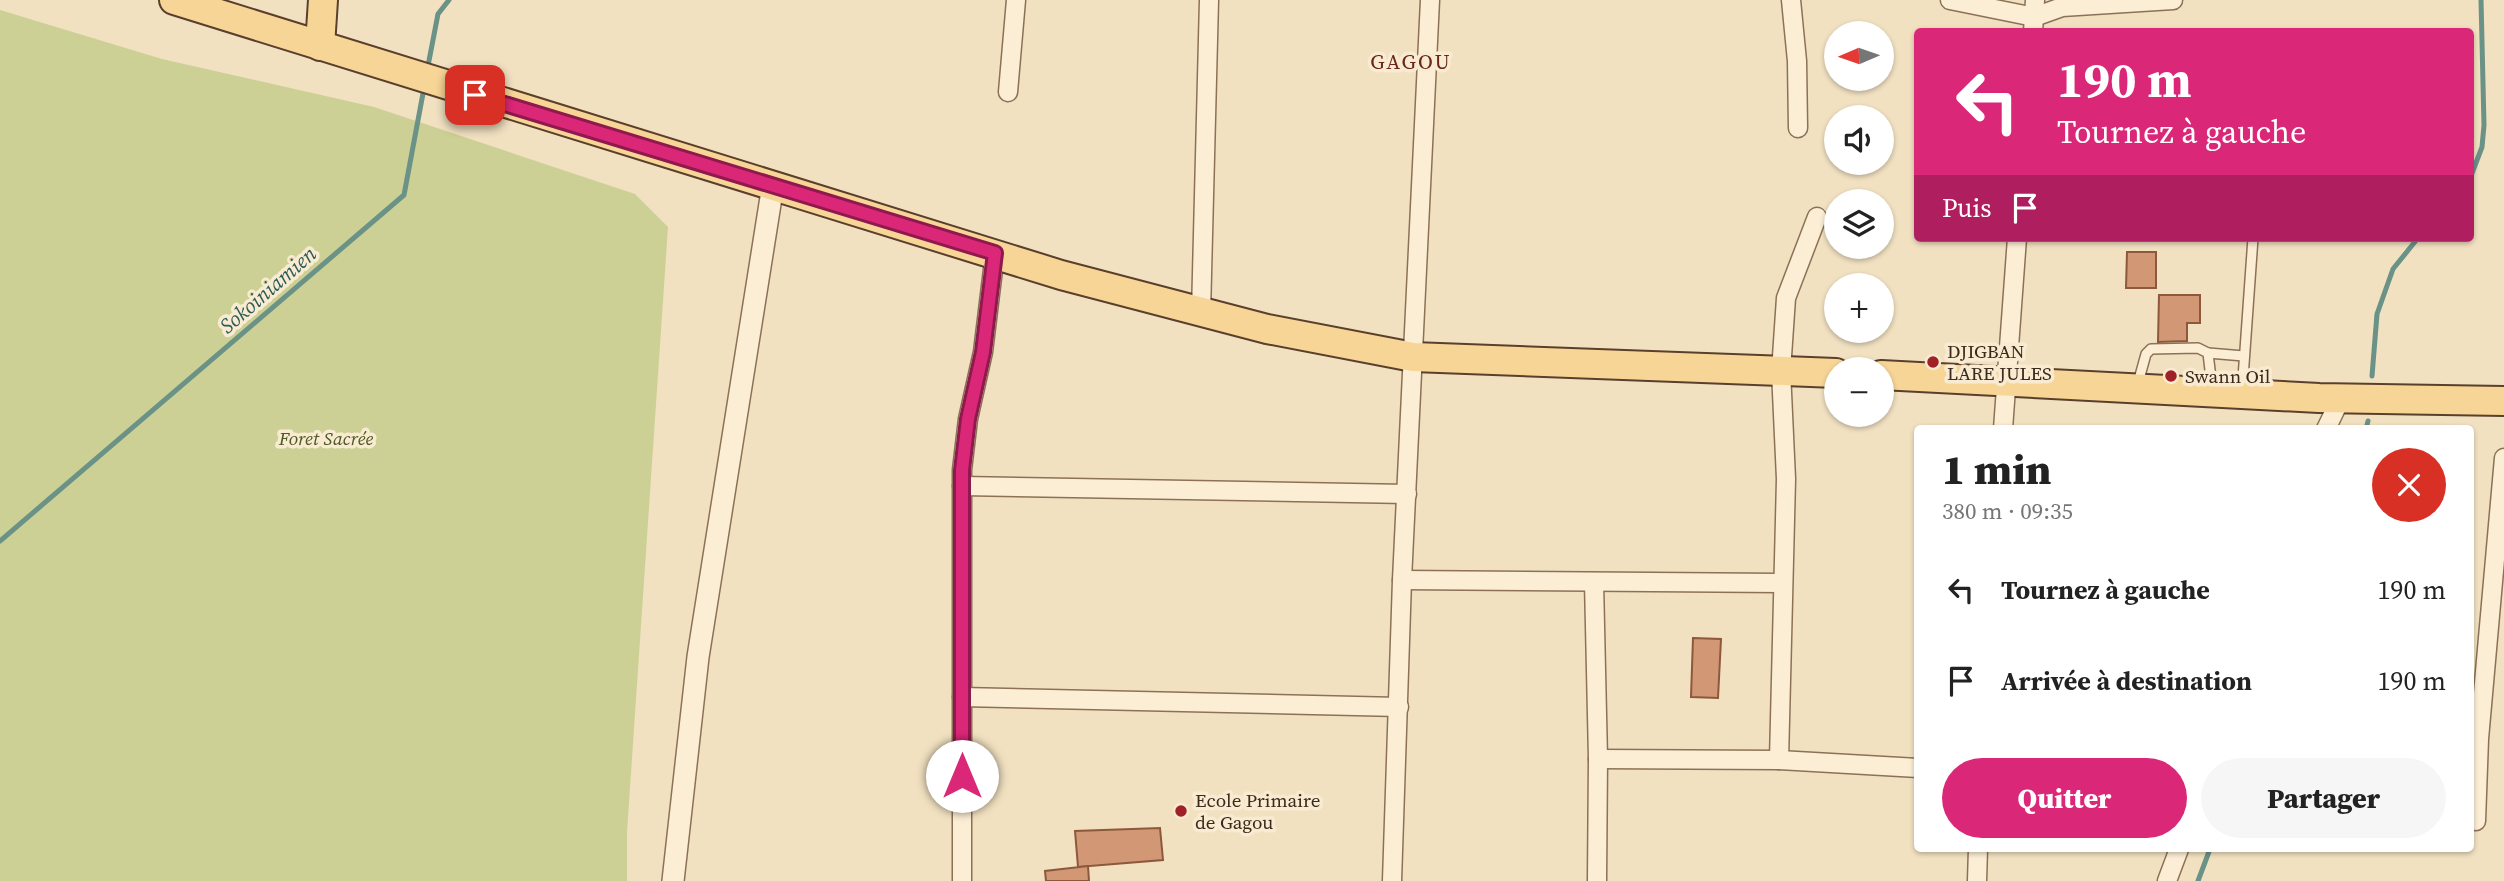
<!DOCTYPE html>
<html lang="fr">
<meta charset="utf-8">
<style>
:root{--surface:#fff;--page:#f6f6f6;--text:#222;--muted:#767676;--accent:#db2777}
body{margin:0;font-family:"Source Serif 4",serif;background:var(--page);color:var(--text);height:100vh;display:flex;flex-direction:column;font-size:26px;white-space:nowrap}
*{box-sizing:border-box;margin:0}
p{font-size:23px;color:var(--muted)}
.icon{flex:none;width:38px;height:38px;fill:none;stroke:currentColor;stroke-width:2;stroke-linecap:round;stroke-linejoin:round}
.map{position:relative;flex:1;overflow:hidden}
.details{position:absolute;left:1914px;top:425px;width:560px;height:427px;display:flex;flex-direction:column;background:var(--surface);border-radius:7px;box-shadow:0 2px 5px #0004}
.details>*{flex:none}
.top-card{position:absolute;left:1914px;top:28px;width:560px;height:214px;border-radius:7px;box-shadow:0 2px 5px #0004;background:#db2777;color:#fff;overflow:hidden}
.needle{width:46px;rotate:268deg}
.fabs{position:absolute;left:1824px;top:21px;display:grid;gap:14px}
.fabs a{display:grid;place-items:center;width:70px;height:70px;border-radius:50%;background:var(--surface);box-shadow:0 2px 5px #0004;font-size:35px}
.pin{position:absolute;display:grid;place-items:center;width:60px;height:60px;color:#fff;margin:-30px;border-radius:14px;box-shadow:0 4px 10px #0006}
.me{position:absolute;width:77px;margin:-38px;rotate:0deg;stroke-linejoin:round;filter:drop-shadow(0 0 5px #0008)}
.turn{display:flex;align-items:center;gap:24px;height:147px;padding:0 28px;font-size:32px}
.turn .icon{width:91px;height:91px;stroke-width:2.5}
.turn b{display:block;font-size:49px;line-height:60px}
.then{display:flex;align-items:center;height:66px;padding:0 28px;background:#0003;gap:14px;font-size:26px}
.round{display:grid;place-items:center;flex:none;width:74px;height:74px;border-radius:37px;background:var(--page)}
.overview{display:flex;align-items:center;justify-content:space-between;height:119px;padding:0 28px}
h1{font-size:42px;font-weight:800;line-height:52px}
.cta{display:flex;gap:14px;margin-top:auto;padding:14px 28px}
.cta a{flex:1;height:80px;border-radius:42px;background:var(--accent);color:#fff;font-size:28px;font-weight:800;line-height:80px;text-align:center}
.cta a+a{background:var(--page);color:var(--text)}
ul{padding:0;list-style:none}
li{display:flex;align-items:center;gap:21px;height:91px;padding:0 28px}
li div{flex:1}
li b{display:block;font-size:26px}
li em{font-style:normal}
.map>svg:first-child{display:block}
.green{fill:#ccd094}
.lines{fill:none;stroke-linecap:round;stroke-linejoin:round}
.stream{stroke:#6a9287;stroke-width:5}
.building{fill:#d29774;stroke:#8d583b;stroke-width:2}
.service-casing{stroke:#8c7157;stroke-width:12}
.minor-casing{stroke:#8c7157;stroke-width:21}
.tertiary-casing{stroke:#8c7157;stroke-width:24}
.primary-casing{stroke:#5a3f2c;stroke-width:32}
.service{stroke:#fbeed5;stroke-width:9}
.minor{stroke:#fbeed5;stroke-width:18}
.tertiary{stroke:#fbeed5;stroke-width:21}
.primary{stroke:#f7d596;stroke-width:28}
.route-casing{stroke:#8e194d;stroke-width:18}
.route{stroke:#db2777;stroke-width:12}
.poi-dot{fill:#a02228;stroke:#f8ebd1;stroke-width:2.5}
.labels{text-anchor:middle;stroke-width:7;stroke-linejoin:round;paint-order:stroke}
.poi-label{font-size:19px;fill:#3b2a1c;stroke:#f8ebd1;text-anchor:start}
.park-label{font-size:19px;font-style:italic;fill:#4d5921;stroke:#f8ebd1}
.neighbourhood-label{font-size:21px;letter-spacing:2px;fill:#6b2618;stroke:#f8ebd1}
.water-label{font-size:21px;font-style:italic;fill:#2b5c57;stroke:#f8ebd1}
</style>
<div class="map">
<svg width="2504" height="881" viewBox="0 0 2504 881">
<rect width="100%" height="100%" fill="#f1e1c1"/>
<polygon class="green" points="0,10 162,59 374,107 635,194 668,227 627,832 627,881 0,881"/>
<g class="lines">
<g class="stream">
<polyline points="427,71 438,14 449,0"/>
<polyline points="2471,176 2482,147 2484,125 2481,0"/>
<polyline points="2372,376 2377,314 2393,269 2418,238"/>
<polyline points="2366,429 2368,421"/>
<polyline points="0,541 404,195 424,88"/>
<polyline points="2198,881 2210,849"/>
</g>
</g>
<g class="building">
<polygon points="2127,252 2156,252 2156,288 2126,288"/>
<polygon points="2159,295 2200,295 2200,323 2187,323 2187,341 2158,342"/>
<polygon points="1693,638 1721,639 1718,698 1691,697"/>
<polygon points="1160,828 1163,860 1078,867 1075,831"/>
<polygon points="1088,866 1089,881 1046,881 1045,871"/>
</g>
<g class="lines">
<defs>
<g id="service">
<polyline points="2208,353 2244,356"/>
<polyline points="2138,383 2146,354 2151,349 2198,348 2208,353 2212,387"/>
<polyline points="2242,392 2253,238"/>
</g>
<g id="minor">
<polyline points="1791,0 1797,61 1798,128"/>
<polyline points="1950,0 2034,17 2062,7 2173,0"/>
<polyline points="2033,32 2035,0"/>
<polyline points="1008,92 1016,0"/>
<polyline points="1201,313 1209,0"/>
<polyline points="2003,429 2017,238"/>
<polyline points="2326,429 2341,398"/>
<polyline points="962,486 1407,494"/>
<polyline points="1402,580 1781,583"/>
<polyline points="1594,582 1598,759 1597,881"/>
<polyline points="962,697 1399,707"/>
<polyline points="1598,759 1779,760 1918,768"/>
<polyline points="1779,760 1786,479 1781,371 1786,298 1817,217"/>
<polyline points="2476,821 2479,739 2504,458"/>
<polyline points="962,881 962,470 968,419 983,352 995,253"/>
<polyline points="1392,881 1402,580 1430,0"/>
<polyline points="1977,881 1978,849"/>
<polyline points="2167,881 2179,849"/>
</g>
<polyline id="tertiary" points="673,881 698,657 773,185"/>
<g id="primary">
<polyline points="174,0 1061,275 1267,329 1413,357 1836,373"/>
<polyline points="320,46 323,0"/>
<polyline points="1881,375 2319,398 2504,401"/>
</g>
</defs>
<use href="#service" class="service-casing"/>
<use href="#minor" class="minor-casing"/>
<use href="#tertiary" class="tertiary-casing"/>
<use href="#primary" class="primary-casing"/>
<use href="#service" class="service"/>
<use href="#minor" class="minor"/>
<use href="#tertiary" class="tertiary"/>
<use href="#primary" class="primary"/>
</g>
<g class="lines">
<defs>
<polyline id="route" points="475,95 995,253 983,352 968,419 962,470 962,776"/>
</defs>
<use href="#route" class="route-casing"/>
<use href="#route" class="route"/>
</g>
<g class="poi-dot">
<circle cx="1933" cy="362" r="7"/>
<circle cx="2171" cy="376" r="7"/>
<circle cx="1181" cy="811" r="7"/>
</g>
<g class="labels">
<g class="poi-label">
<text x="1947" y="358">DJIGBAN<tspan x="1947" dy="22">LARE JULES</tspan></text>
<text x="2185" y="383">Swann Oil</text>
<text x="1195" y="807">Ecole Primaire<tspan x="1195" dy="22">de Gagou</tspan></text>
</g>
<g class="park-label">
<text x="326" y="445">Foret Sacrée</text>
</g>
<g class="neighbourhood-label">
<text x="1411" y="69">GAGOU</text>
</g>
<g class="water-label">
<text transform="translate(268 290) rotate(-41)" y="7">Sokoiniamien</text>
</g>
</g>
</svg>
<div class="fabs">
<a><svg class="needle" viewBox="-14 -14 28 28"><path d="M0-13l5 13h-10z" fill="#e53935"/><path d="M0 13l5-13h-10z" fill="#767676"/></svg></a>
<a><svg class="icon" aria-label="sound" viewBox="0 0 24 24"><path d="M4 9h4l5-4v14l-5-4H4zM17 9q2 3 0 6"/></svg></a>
<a><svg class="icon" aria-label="layers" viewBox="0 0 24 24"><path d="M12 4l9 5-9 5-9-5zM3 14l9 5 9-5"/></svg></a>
<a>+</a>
<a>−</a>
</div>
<div class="pin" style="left:475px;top:95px;background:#d93025"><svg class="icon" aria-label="arrive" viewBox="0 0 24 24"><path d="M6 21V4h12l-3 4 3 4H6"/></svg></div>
<svg class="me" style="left:962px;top:776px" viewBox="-20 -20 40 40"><circle r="19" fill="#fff"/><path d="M0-13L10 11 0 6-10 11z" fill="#db2777"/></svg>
<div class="top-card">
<div class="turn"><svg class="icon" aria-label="left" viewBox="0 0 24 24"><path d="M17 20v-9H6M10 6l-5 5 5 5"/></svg><div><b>190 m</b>Tournez à gauche</div></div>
<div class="then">Puis<svg class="icon" aria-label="arrive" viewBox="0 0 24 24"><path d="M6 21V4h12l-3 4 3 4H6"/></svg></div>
</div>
<section class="details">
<div class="overview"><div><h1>1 min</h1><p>380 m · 09:35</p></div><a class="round" style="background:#d93025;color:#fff"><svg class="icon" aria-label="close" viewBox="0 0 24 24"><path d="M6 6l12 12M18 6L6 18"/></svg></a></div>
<ul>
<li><svg class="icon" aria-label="left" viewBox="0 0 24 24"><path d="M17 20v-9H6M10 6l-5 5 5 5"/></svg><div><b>Tournez à gauche</b></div><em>190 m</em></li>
<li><svg class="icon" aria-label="arrive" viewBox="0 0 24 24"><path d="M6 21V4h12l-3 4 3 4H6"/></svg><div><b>Arrivée à destination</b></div><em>190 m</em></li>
</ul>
<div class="cta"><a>Quitter</a><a>Partager</a></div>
</section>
</div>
